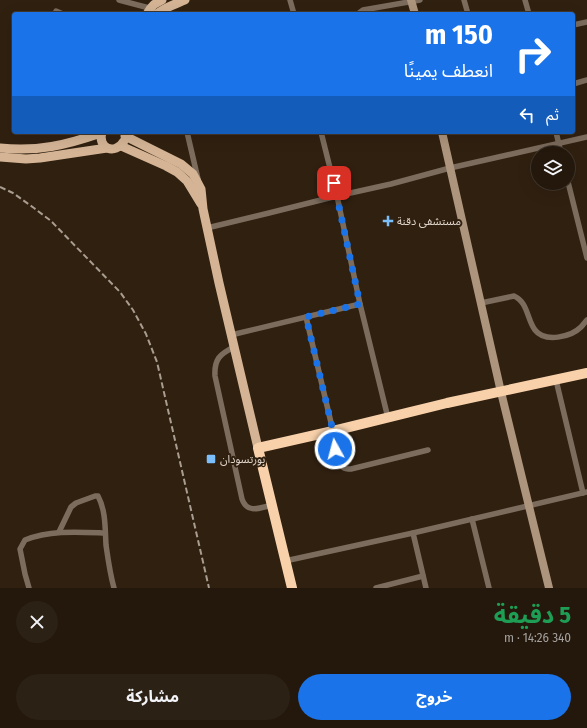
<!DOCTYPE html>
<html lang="ar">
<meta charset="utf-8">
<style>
:root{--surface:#24180c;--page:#2c2115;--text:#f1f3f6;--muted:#a3a09d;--line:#41372d;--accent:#1a73e8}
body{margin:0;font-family:"Fira Sans Condensed","Noto Sans Arabic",sans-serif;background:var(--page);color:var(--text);direction:rtl;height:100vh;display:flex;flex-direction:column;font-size:15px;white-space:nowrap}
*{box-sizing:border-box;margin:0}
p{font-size:13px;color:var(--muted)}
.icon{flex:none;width:22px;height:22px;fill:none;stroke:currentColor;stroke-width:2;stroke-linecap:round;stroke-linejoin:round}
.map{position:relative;height:588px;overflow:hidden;direction:ltr}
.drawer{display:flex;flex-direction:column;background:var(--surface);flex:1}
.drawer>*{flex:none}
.hud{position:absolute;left:12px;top:12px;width:563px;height:122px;border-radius:4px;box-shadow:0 4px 16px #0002,0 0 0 1px var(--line);direction:rtl;background:#1a73e8;color:#fff;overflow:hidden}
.controls{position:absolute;left:531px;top:146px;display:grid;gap:8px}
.controls a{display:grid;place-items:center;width:44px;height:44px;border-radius:50%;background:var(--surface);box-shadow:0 4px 16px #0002,0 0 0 1px var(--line);font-size:20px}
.pin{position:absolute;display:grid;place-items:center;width:34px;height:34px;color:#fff;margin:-17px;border-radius:8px;box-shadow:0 2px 6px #0006}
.me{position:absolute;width:44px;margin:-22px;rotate:353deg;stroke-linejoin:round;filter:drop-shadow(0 0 3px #0008)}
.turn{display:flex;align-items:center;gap:14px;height:84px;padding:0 16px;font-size:18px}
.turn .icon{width:52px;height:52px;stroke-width:2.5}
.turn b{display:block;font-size:28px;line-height:34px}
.then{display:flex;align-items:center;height:38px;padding:0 16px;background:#0003;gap:8px;font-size:15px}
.round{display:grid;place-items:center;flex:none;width:42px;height:42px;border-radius:21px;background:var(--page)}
.overview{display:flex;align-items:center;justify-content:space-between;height:68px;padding:0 16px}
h1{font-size:24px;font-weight:700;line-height:30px;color:#1e9e55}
.primary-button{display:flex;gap:8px;margin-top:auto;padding:8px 16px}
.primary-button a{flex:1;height:46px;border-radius:24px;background:var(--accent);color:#fff;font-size:16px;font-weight:700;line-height:46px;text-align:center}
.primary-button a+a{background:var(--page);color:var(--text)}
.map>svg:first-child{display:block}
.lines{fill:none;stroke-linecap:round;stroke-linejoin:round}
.street{stroke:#7b6c5d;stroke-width:5.5}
.secondary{stroke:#ad947c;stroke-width:8}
.primary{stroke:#d4b495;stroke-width:9}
.highway{stroke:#f8d1ab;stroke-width:10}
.rail{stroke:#a99c90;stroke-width:2;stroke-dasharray:6 3;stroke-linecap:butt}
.route{stroke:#1a73e8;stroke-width:7;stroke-dasharray:0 12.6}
.poi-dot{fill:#7bbef9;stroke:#302010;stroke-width:1.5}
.labels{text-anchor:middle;stroke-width:4;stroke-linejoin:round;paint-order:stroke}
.poi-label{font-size:11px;fill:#e0d5cb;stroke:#302010;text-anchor:start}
</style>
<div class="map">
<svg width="587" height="588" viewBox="0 0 587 588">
<rect width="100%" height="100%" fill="#302010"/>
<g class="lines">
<g class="street">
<polyline points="119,0 153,9"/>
<polyline points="290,0 294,14"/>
<polyline points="464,0 468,14"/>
<polyline points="525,0 529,14"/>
<polyline points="56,11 63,14"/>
<polyline points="359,14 359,13 363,10 420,0"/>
<polyline points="573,25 587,22"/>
<polyline points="573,84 587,80"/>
<polyline points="187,132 198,179"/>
<polyline points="321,132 337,196 360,304 388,418"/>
<polyline points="556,132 561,153"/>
<polyline points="568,182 587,258"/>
<polyline points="207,228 269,213 337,196 391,184 450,168 587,137"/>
<path d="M481 303 514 296C528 302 527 320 535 330 545 343 571 337 581 327 583 325 585 322 587 320"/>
<path d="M306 317 333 431C334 440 335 464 344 468 345 469 350 469 351 469L428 450"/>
<polyline points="231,335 360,304"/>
<path d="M234 347C220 354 214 359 215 376L242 499C247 514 260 508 272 505"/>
<polyline points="556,380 583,493"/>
<polyline points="472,519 489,588"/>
<path d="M59 532 71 507 76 503 95 496H98C106 511 105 529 106 545 108 559 110 574 114 588"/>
<polyline points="413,533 426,588"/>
<polyline points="285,561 413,533 587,492"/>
<path d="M29 588 25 574 20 549 25 540C50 530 78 532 105 533"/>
<polyline points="376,588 423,576"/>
</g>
<g class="secondary">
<polyline points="411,0 415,14"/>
<polyline points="442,132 501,392 549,588"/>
</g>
<g class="primary">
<path d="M147 14C151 6 154 4 162 0"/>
<path d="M157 14C165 7 176 4 185 0"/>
<path d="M102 132C97 148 115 156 124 141"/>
<polyline points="125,136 181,164 193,174 201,189 203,209 219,283 258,448"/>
<polyline points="121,146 166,166 177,172 187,181 201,204"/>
<path d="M0 148C38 152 66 145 101 133"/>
<polyline points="0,157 26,159 40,158 107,148"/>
</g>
<polyline class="highway" points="292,588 258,448 333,431 447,403 587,373"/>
<polyline class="rail" points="0,187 13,193 34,208 51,221 120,292 133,310 146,334 157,362 209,588"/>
</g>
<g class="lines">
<polyline class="route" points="334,183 360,304 306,317 333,431 335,449"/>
</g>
<g class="poi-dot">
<path d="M386 215h4v4h4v4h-4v4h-4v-4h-4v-4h4z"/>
<rect x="206" y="454" width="10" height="10" rx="2"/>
</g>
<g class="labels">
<g class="poi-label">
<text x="397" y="225">مستشفى دقنة</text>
<text x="220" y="463">بورتسودان</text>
</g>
</g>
</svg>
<div class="controls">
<a><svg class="icon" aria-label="layers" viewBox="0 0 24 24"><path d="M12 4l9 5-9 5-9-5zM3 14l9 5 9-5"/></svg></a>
</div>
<div class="pin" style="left:334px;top:183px;background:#d93025"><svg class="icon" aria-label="arrive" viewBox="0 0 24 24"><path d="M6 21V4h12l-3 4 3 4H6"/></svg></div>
<svg class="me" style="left:335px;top:449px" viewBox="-20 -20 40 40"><circle r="17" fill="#1a73e8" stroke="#fff" stroke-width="3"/><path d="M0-11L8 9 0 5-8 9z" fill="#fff"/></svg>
<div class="hud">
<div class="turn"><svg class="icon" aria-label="right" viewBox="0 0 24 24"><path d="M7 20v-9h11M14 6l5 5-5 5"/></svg><div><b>150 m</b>انعطف يمينًا</div></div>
<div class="then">ثم<svg class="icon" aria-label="left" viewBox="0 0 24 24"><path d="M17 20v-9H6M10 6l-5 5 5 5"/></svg></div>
</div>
</div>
<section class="drawer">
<div class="overview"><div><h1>5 دقيقة</h1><p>340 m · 14:26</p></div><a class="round"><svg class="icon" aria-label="close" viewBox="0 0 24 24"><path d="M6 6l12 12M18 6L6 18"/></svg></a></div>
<div class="primary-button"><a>خروج</a><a>مشاركة</a></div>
</section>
